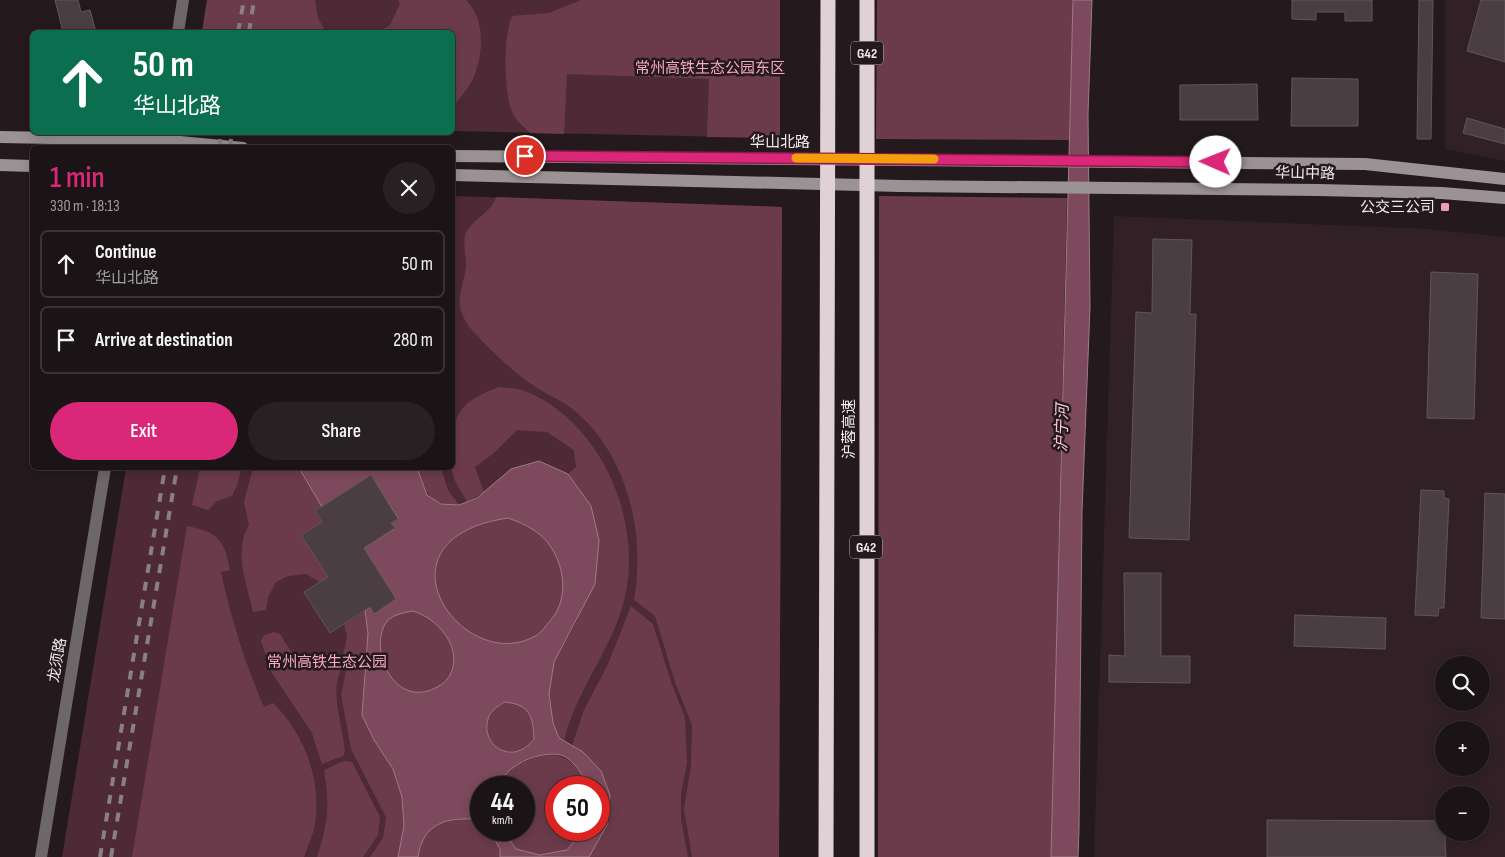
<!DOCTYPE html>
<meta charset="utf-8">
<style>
:root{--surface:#1b1416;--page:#282123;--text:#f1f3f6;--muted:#a09ea1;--line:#393335;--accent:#db2777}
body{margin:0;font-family:"Sofia Sans Condensed","Noto Sans SC",sans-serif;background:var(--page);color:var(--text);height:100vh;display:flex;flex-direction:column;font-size:19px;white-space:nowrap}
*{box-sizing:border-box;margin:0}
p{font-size:16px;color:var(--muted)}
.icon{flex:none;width:28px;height:28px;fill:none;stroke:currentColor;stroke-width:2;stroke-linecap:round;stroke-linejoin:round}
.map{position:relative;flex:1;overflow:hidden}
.drawer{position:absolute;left:30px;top:145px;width:425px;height:325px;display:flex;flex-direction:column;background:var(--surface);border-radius:8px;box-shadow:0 2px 12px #0003,0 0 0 1px var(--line)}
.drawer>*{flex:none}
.hud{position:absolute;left:30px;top:30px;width:425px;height:105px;border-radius:8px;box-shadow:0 2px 12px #0003,0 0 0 1px var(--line);background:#0b6e4f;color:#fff;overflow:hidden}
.tools{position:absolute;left:1435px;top:656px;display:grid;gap:10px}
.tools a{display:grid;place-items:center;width:55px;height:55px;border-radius:50%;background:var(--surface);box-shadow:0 2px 12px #0003,0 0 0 1px var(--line);font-size:25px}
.speed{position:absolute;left:470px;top:776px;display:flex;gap:10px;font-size:25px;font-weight:700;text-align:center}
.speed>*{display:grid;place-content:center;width:65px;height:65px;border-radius:50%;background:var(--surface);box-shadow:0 2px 12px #0003,0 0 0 1px var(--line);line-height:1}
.speed small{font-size:12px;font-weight:400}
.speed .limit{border:8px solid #d22;background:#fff;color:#111}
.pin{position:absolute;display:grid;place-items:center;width:42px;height:42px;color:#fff;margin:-21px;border:2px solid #fff;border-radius:50%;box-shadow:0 1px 5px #0007}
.me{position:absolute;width:55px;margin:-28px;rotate:271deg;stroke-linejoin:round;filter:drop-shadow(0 0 4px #0008)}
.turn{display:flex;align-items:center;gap:18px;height:105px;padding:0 20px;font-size:22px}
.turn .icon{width:65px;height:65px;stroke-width:2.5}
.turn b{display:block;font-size:35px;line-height:42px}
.round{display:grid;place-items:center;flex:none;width:52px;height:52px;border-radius:26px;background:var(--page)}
.head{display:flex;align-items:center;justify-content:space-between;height:85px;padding:0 20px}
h1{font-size:30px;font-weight:600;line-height:38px;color:var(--accent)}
.primary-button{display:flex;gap:10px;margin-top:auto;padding:10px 20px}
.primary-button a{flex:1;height:58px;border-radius:30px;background:var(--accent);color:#fff;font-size:20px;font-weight:600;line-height:58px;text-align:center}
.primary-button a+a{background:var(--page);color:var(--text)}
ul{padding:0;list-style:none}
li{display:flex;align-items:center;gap:15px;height:68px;margin:0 10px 8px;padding:0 10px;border:2px solid var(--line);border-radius:8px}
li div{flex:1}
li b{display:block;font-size:19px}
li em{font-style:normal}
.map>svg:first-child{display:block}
.built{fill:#312126;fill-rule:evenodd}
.green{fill:#4e2936;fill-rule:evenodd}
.forest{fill:#6b3b4c}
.water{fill:#7c4a5c;stroke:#9f7a87;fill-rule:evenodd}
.building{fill:#4a3e42;stroke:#615559}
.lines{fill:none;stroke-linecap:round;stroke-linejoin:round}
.tertiary{stroke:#6d6769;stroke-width:12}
.secondary{stroke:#9b9294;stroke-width:12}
.motorway{stroke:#dfd1d5;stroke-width:15}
.rail{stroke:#888082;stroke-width:4;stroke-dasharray:9 9;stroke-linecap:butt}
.route-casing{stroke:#8e194d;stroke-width:12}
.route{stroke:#db2777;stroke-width:9}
.slow{stroke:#f59e0b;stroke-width:9}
.poi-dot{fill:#ef9ab8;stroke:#241a1d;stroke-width:2}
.labels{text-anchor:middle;stroke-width:5;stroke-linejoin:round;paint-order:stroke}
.shield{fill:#241a1d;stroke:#b4acae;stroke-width:1}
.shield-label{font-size:14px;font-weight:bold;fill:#f1eaec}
.park-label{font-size:15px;fill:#f9a7c3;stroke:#241a1d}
.street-label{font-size:15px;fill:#f1eaec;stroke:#241a1d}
.poi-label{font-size:15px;fill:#f1eaec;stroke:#241a1d;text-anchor:end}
.water-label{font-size:16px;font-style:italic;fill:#fbc9d9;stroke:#241a1d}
</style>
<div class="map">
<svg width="1505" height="857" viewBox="0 0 1505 857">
<rect width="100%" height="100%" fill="#241a1d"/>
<g class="built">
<polygon points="1445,0 1505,0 1505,161 1445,149"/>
<path d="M1114 216 1427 229 1505 237V857H1094ZM1444 665H1481V702H1444ZM1444 730H1481V768H1444ZM1444 795H1481V832H1444Z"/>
</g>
<g class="green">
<polygon points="207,0 780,0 780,138 453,131 452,32 202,32"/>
<path d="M453 196 782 207 779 857H62L126 468H452ZM481 788H524V830H481ZM556 788H599V830H556Z"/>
</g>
<g class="forest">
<polygon points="207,0 315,0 318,18 326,32 202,32"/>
<path d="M398 0H466C486 20 484 56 472 81 467 90 459 99 453 107L452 32H377L390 25 400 4Z"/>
<path d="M581 0H780V138L707 137 709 79 567 74 564 134 530 133C525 128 518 122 514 116 503 96 503 37 512 16L549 13Z"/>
<polygon points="877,0 1073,0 1069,140 876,139"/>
<polygon points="879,196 1067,198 1051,857 878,857"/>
<path d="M496 197 782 207 779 857H692L684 809 691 765 692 725 675 682 655 616 634 600C646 532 627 451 570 407 560 400 548 395 537 388 518 376 501 360 485 344 475 333 463 323 460 307 458 294 465 278 466 266 466 256 463 244 465 235 471 219 491 214 496 197Z"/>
<path d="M499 387C507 388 517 388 525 391 602 422 644 522 624 601 612 649 575 692 564 741L559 738 553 723 549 694 554 662 577 621 591 506 568 474 576 467 574 450 547 432 517 430 494 453 475 467 484 492 467 502 455 481 451 468H452C453 421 450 405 499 387Z"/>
<polygon points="200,468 242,468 237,485 232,496 217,501 208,510 192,505"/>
<path d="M253 468H299L322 507V522L301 535 328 577 320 582 306 574 288 576 276 582 268 597 266 610 253 612C247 584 233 551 249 525L244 502Z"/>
<path d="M417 468H441L448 490 459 505C428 504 427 494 417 468Z"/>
<path d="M508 518C516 521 525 524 532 529 562 546 574 595 550 621 546 625 542 632 537 635 464 679 365 540 508 518Z"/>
<path d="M187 526C218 532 224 539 230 570L221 572C231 619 245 663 264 707L273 703C304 733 322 780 315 824 313 835 308 846 304 857H132Z"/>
<polygon points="631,606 653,624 671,682 685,718 687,763 681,794 681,819 688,857 589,857 610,795 583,752 572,746 584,710 608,664"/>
<path d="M365 611 368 633 365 659C317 659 344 724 345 752L343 756 322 764 312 733 272 673 261 641 264 635 274 632 280 634C298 664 309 676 343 655L347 637 344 624Z"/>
<path d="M412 611C437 616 464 648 450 675 446 682 440 686 433 689 396 706 369 654 385 624 390 615 403 613 412 611Z"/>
<polygon points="357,664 365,664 364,679 374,740 393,769 402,797 404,826 398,857 370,857 383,838 386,817 351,749 341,695 346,671"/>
<path d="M504 701C529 704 533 715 534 738 511 769 476 742 490 714 492 709 500 705 504 701Z"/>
<path d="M546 754C571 756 578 767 589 787L556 788V830H583L567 850 540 855 516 849 503 830H524V788H498C503 767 528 760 546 754Z"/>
<path d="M344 761 352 762 380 817 378 835 363 857H317C328 823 330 806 324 770Z"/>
<path d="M460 819H479L481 830H489L500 849V857H418C422 829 435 824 460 819Z"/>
</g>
<g class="water">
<polygon points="1073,0 1092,0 1088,114 1090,307 1082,511 1079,829 1078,857 1051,857"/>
<path d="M539 461 568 474 591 506 599 540 595 584 554 662 549 694 553 723 559 738 583 752 601 771 610 795 607 825 589 857H500V849L489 830H503L516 849 540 855 567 850 583 830H599V788L589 787C583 776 574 759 561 755 539 750 504 766 498 787L481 788V821C477 818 471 819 466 819 439 819 422 829 418 857H398L404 826 402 797 393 769 374 740 362 715 368 633 365 611 370 607 374 614 396 599 364 548 394 529 391 523 398 518 371 476 322 507 299 468H417L427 495 441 504 459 505 477 498 511 469ZM508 518C516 521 525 524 532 529 562 546 574 595 550 621 546 625 542 632 537 635 464 679 365 539 508 518ZM412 611C437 617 464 648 450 675 446 682 440 686 433 689 396 706 369 654 385 624 390 615 403 613 412 611ZM504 702C529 704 533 715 534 739 511 769 476 742 490 714 493 709 500 705 504 702Z"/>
</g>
<g class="building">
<polygon points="55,0 78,0 81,12 90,10 96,32 63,32"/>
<polygon points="1292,0 1372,0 1372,21 1345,21 1345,12 1316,12 1316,20 1292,19"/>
<polygon points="1419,0 1433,0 1431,139 1417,139"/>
<polygon points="1481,0 1505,0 1505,62 1467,51"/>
<polygon points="1292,78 1358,79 1358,126 1291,126"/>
<polygon points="1257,84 1258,120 1180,120 1180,85"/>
<polygon points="1467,118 1505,129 1505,144 1463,133"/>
<polygon points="1153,239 1192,240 1190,314 1196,314 1189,540 1129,538 1136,312 1152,313"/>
<polygon points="1431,272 1478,274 1474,419 1427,418"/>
<polygon points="371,475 398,519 391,523 395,528 364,548 396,599 374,614 370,607 330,633 304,592 328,577 301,535 322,522 315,511"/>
<polygon points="1421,490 1444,491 1444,498 1449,499 1444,608 1439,608 1438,616 1415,615"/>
<polygon points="1485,493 1505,494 1505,619 1481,618"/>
<polygon points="1124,573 1161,573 1161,656 1190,656 1190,683 1109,682 1109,655 1125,656"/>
<polygon points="1295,615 1386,618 1385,649 1294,646"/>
<polygon points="1267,820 1444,821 1446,857 1267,857"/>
</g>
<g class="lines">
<g class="tertiary">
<polyline points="178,32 183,0"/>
<polyline points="158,148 161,132"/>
<polyline points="41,857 105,468"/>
</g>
<g class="secondary">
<polyline points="0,137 159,140 243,148"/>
<polyline points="452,156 1365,164 1505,179"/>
<polyline points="0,165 32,166"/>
<polyline points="452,175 900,186 1319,190 1442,193 1505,198"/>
</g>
<g class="motorway">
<polyline points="826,857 828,0"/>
<polyline points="867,857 867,0"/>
</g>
<g class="rail">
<polyline points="238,32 244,0"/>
<polyline points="249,32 254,0"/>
<polyline points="219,148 222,132"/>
<polyline points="230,148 232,132"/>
<polyline points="100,857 165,468"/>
<polyline points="111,857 177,468"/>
</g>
</g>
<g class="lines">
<defs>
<polyline id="route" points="525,156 1216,162"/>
</defs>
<use href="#route" class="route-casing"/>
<use href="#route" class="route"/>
<polyline class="slow" points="796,158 934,159"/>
</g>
<rect class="poi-dot" x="1440" y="202" width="10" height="10" rx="2.5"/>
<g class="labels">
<g class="shield">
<rect x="851" y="41.5" width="32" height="23" rx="4"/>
<rect x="850" y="535.5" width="32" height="23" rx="4"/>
</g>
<g class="shield-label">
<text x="867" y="58">G42</text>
<text x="866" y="552">G42</text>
</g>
<g class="park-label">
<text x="710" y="73">常州高铁生态公园东区</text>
<text x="327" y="667">常州高铁生态公园</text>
</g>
<g class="street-label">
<text x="780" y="147">华山北路</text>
<text transform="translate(1305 173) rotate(1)" y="5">华山中路</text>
<text transform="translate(849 429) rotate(-90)" y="5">沪蓉高速</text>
<text transform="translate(57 660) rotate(-80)" y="5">龙须路</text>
</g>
<g class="poi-label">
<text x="1435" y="212">公交三公司</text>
</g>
<g class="water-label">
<text transform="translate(1061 428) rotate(-88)" y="6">沪宁河</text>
</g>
</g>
</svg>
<div class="tools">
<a><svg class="icon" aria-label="search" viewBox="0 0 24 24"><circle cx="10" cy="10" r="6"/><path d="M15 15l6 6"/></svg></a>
<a>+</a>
<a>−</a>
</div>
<div class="speed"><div>44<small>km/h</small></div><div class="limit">50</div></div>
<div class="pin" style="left:525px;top:156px;background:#d93025"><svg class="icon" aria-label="arrive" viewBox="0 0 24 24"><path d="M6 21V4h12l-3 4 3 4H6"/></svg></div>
<svg class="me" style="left:1216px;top:162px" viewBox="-20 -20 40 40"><circle r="19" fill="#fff"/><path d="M0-13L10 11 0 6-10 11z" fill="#db2777"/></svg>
<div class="hud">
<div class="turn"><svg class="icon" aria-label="ahead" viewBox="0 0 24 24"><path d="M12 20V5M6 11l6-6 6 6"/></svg><div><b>50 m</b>华山北路</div></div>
</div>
<section class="drawer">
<div class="head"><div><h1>1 min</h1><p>330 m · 18:13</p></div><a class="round"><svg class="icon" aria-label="close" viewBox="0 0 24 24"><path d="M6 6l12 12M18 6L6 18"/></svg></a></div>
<ul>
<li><svg class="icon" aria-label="ahead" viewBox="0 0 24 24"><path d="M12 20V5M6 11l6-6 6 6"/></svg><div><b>Continue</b><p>华山北路</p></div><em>50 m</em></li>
<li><svg class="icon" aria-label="arrive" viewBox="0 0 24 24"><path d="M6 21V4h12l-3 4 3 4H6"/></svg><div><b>Arrive at destination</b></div><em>280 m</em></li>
</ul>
<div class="primary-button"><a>Exit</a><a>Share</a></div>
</section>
</div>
